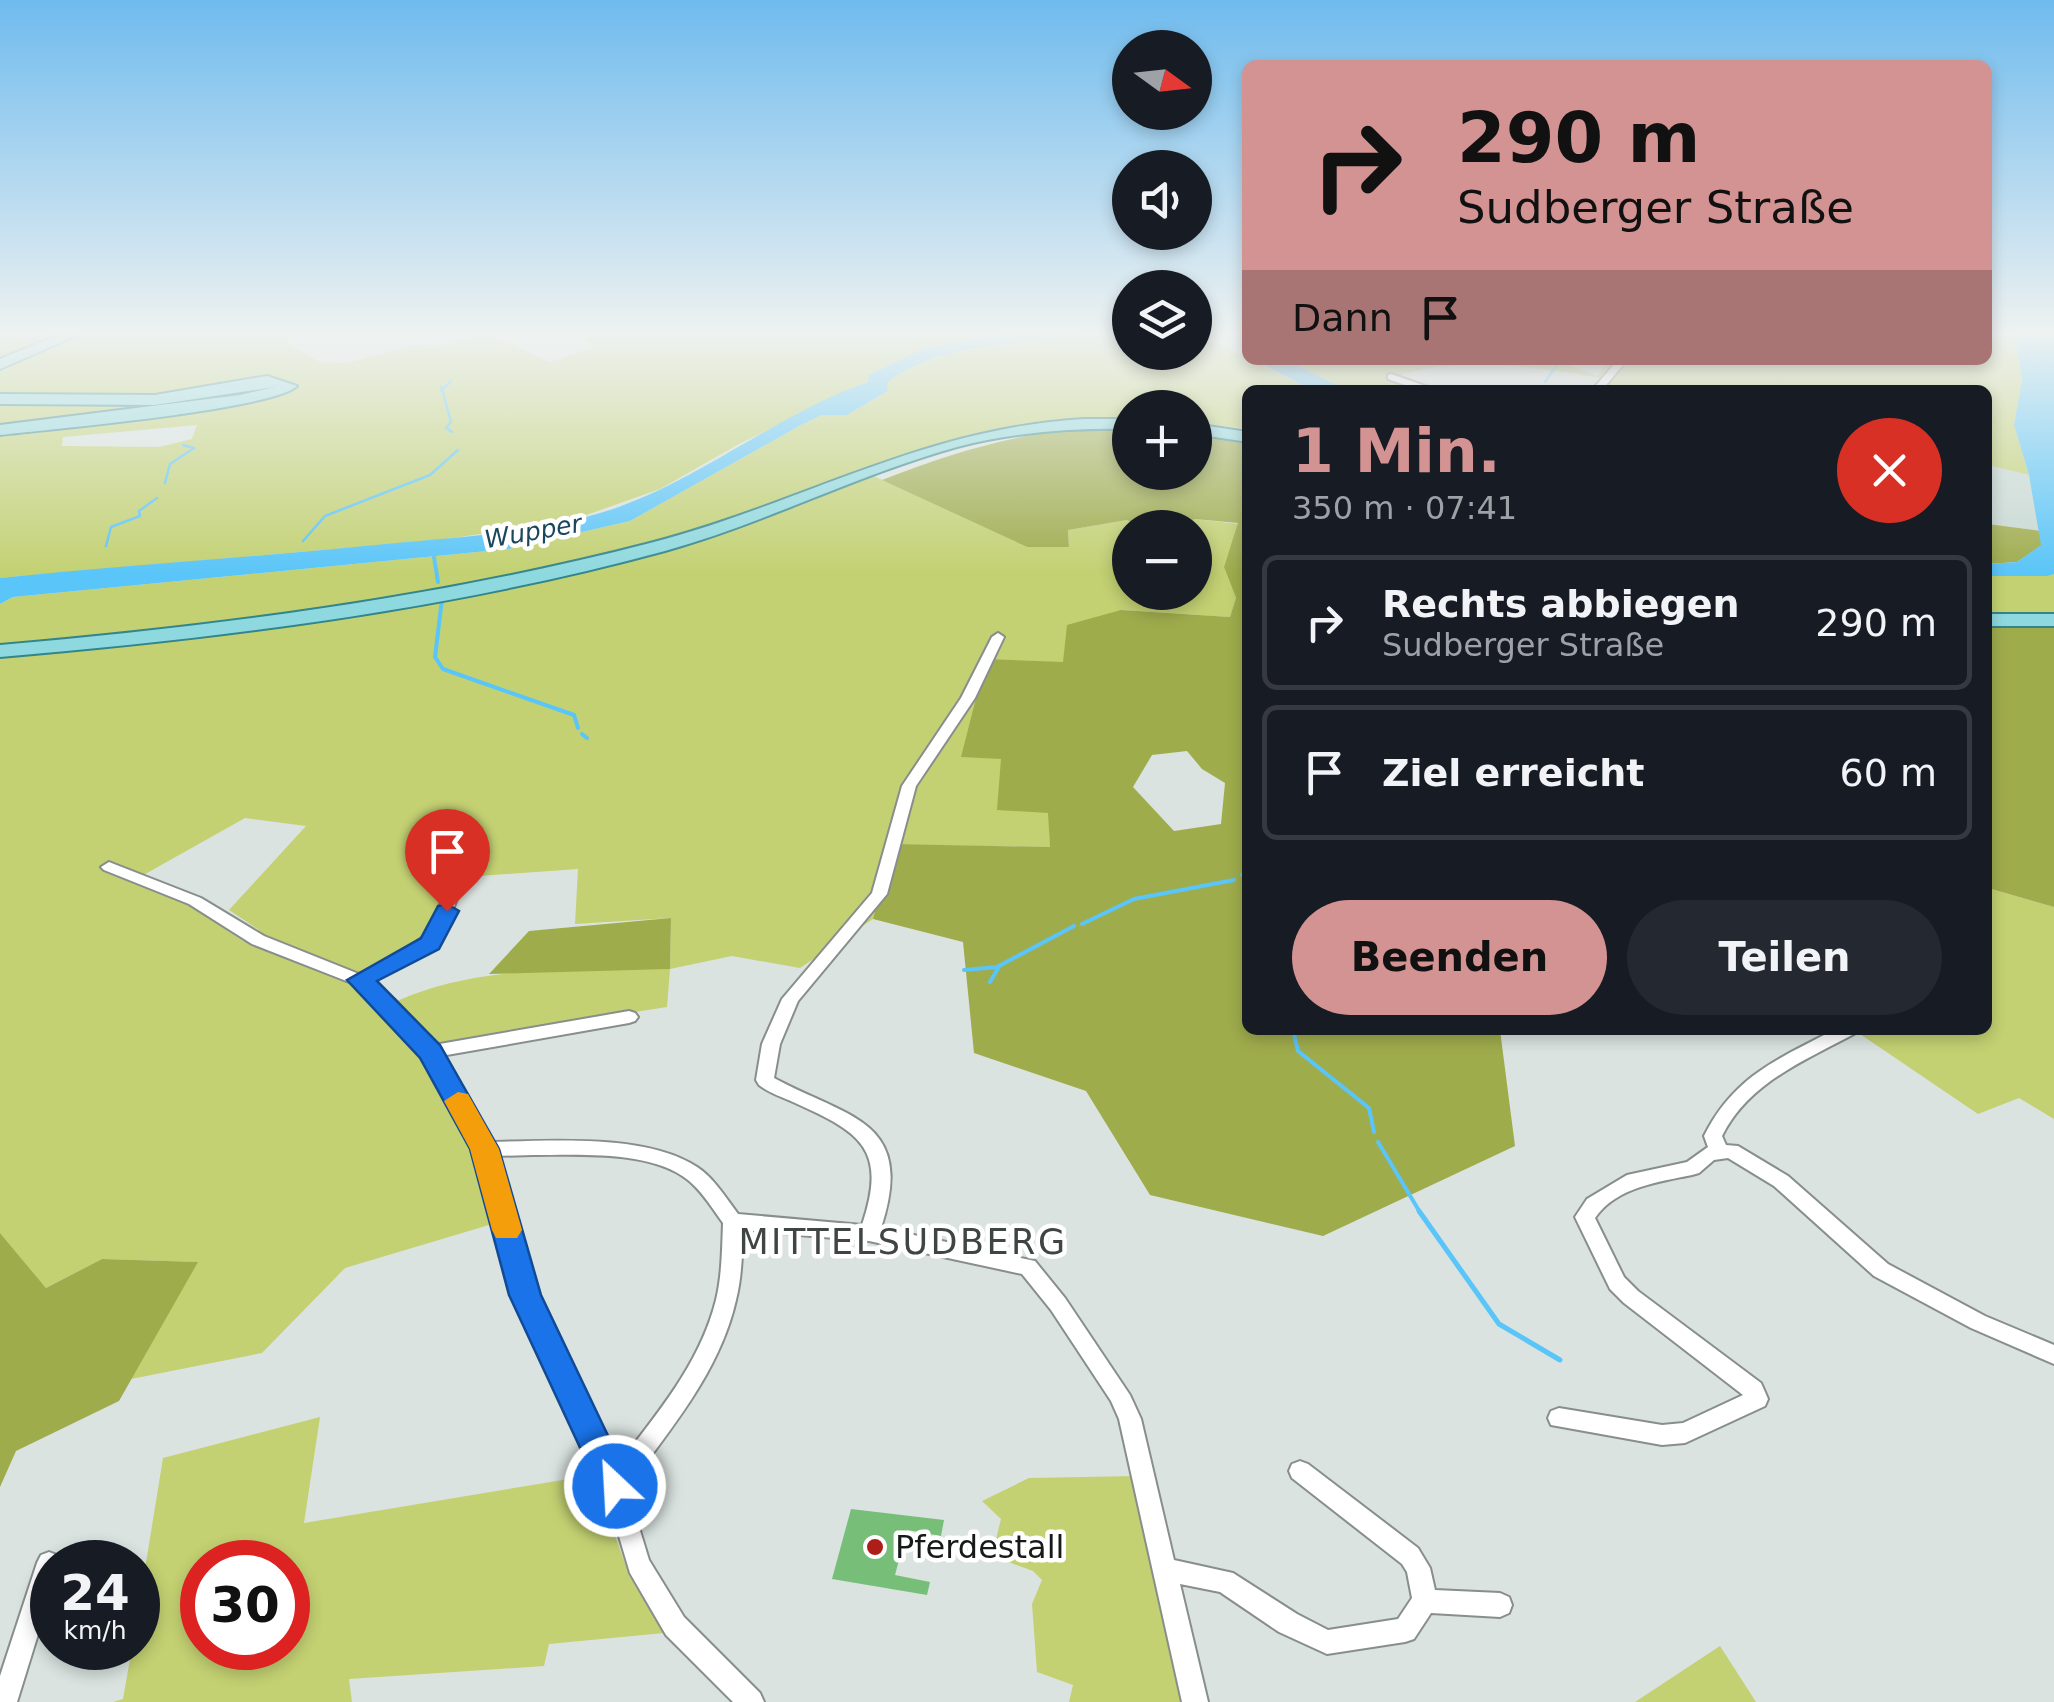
<!DOCTYPE html>
<html lang="de">
<meta charset="utf-8">
<style>
:root{--surface:#171b24;--page:#242831;--text:#f1f3f6;--muted:#9ea1a6;--line:#363941;--accent:#d39392}
body{margin:0;font-family:"DejaVu Sans",sans-serif;background:var(--page);color:var(--text);height:100vh;display:flex;flex-direction:column;font-size:38px;white-space:nowrap}
*{box-sizing:border-box;margin:0}
p{font-size:32px;color:var(--muted)}
.icon{flex:none;width:55px;height:55px;fill:none;stroke:currentColor;stroke-width:2;stroke-linecap:round;stroke-linejoin:round}
.map{position:relative;flex:1;overflow:hidden}
.sheet{position:absolute;left:1242px;top:385px;width:750px;height:650px;display:flex;flex-direction:column;background:var(--surface);border-radius:15px;box-shadow:0 5px 15px #0003}
.sheet>*{flex:none}
.guide{position:absolute;left:1242px;top:60px;width:750px;height:305px;border-radius:15px;box-shadow:0 5px 15px #0003;background:#d39392;color:#111;overflow:hidden}
.needle{width:65px;rotate:105deg}
.tools{position:absolute;left:1112px;top:30px;display:grid;gap:20px}
.tools a{display:grid;place-items:center;width:100px;height:100px;border-radius:50%;background:var(--surface);box-shadow:0 5px 15px #0003;font-size:50px}
.speed{position:absolute;left:30px;top:1540px;display:flex;gap:20px;font-size:50px;font-weight:700;text-align:center}
.speed>*{display:grid;place-content:center;width:130px;height:130px;border-radius:50%;background:var(--surface);box-shadow:0 5px 15px #0003;line-height:1}
.speed small{font-size:25px;font-weight:400}
.speed .limit{border:15px solid #d22;background:#fff;color:#111}
.pin{position:absolute;display:grid;place-items:center;width:85px;height:85px;color:#fff;margin:-102px -42px;border-radius:50% 50% 50% 0;rotate:-45deg;box-shadow:0 0 10px #0007}
.pin .icon{rotate:45deg}
.me{position:absolute;width:110px;margin:-55px;rotate:335deg;stroke-linejoin:round;filter:drop-shadow(0 0 8px #0008)}
.turn{display:flex;align-items:center;gap:35px;height:210px;padding:0 50px;font-size:45px}
.turn .icon{width:130px;height:130px;stroke-width:2.5}
.turn b{display:block;font-size:70px;line-height:85px}
.then{display:flex;align-items:center;height:95px;padding:0 50px;background:#0003;gap:20px;font-size:38px}
.round{display:grid;place-items:center;flex:none;width:105px;height:105px;border-radius:52px;background:var(--page)}
.summary{display:flex;align-items:center;justify-content:space-between;height:170px;padding:0 50px}
h1{font-size:60px;font-weight:600;line-height:75px;color:var(--accent)}
.primary-button{display:flex;gap:20px;margin-top:auto;padding:20px 50px}
.primary-button a{flex:1;height:115px;border-radius:60px;background:var(--accent);color:#111;font-size:40px;font-weight:600;line-height:115px;text-align:center}
.primary-button a+a{background:var(--page);color:var(--text)}
ul{padding:0;list-style:none}
li{display:flex;align-items:center;gap:30px;height:135px;margin:0 20px 15px;padding:0 30px;border:5px solid var(--line);border-radius:15px}
li div{flex:1}
li b{display:block;font-size:38px}
li em{font-style:normal}
.map>svg:first-child{display:block}
.built{fill:#c8d9d3}
.green{fill:#c3d172;fill-rule:evenodd}
.forest{fill:#9fac4c;fill-rule:evenodd}
.water{fill:#5ac5f8}
.lines{fill:none;stroke-linecap:round;stroke-linejoin:round}
.stream-far2{stroke:#5ac5f8;stroke-width:2.5}
.stream-far1{stroke:#5ac5f8;stroke-width:4}
.stream{stroke:#5ac5f8;stroke-width:5}
.building{fill:#77be79}
.minor-casing{stroke:#878e8c;stroke-width:4}
.primary-casing{stroke:#33858c;stroke-width:4}
.minor{fill:#fff;fill-rule:evenodd}
.primary{fill:#8ed9df;fill-rule:evenodd}
.route{fill:#1a73e8;stroke:#114b97;stroke-width:2.5}
.slow{fill:#f59e0b}
.poi-dot{fill:#ae1e18;stroke:#fff;stroke-width:4}
.labels{text-anchor:middle;stroke-width:9;stroke-linejoin:round;paint-order:stroke}
.far-water-label{font-size:25px;font-style:italic;fill:#1a475c;stroke:#fff}
.near-poi-label{font-size:32px;fill:#171a19;stroke:#fff;text-anchor:start}
.near-neighbourhood-label{font-size:35px;letter-spacing:2.5px;fill:#3e4543;stroke:#fff}
</style>
<div class="map">
<svg width="2054" height="1702" viewBox="0 0 2054 1702">
<rect width="100%" height="100%" fill="#dae3e0"/>
<polygon class="built" points="1988,465 2029,475 2041,531 1988,524"/>
<g class="green">
<path d="M0 335H290L287 343 320 362 346 363 414 345 434 347 488 335 551 362 596 346 575 335H1002L922 349 869 375V381L739 444 660 489 572 520 440 540 0 578ZM197 425 192 439 159 447 62 446 63 437Z"/>
<path d="M1082 335H1130V352H1195V339L1222 345 1311 390H1248L1247 429 1195 422V408H1130V417L993 431 863 471 1027 547 1069 546 1068 530 1127 520 1140 527 1130 528V592H1195V528L1172 527 1195 519 1239 524 1224 567 1236 598 1230 617 1121 610 1063 662 1001 759 1049 813 1050 847 890 845 873 919 800 968 732 956 670 969 667 1007 417 1046 484 1174 499 1222 345 1268 262 1353 131 1379 197 1262 102 1259 46 1288 0 1233V604L13 597 508 549 630 521 801 425 822 415H847L887 392V383C929 346 1026 341 1082 335ZM245 818 306 826 229 910 259 930 243 941 191 906 131 882ZM578 869 575 924 671 918 670 969C570 971 467 962 377 1011L349 982 428 939 452 878Z"/>
<path d="M1988 335H2015L2022 380 2014 425 2029 475 1988 465V390H1597L1608 379C1539 368 1464 354 1395 377L1425 390H1345L1287 360H1572L1568 364 1598 376 1607 360H1988Z"/>
<polygon points="2054,574 2054,616 1988,616 1988,576"/>
<polygon points="1988,888 2054,907 2054,1119 2019,1098 1978,1114 1854,1030 1988,1030"/>
<path d="M320 1417 304 1523 593 1475 630 1577 664 1633 549 1644 544 1666 349 1679 352 1702H113L123 1699 132 1648H138V1612L163 1458ZM202 1562H288V1648H202Z"/>
<polygon points="1137,1476 1187,1702 1069,1702 1073,1685 1037,1672 1032,1604 1042,1580 1033,1571 992,1556 1001,1519 982,1501 1029,1478"/>
<polygon points="1720,1646 1756,1702 1635,1702"/>
</g>
<g class="forest">
<path d="M1081 428 1130 429V472H1195V434L1247 442 1248 1030H1500L1515 1146 1323 1236 1150 1195 1086 1091 974 1053 963 942 873 919 890 844 1050 847 1048 813 997 810 1001 759 961 757 986 659 1063 662 1067 625 1121 610 1230 617 1236 598 1224 567 1238 523 1195 519 1172 527H1140L1127 520 1068 530 1069 547H1027L882 480C948 454 1010 435 1081 428ZM1187 751 1202 769 1225 783 1221 824 1174 831 1133 787 1152 755Z"/>
<polygon points="1988,524 2041,531 2042,545 2017,562 1988,564"/>
<polygon points="1988,624 2054,626 2054,907 1988,888"/>
<polygon points="671,918 670,969 489,974 529,931"/>
<polygon points="0,1233 46,1288 102,1259 198,1262 119,1401 16,1451 0,1487"/>
</g>
<g class="water">
<path d="M1002 335H1082C1027 341 928 346 887 383L888 391 847 415H822L801 425 630 521 508 549 13 597 0 604V578C128 565 257 557 386 544 460 537 538 533 610 510 701 480 778 413 868 382L869 375 922 349Z"/>
<polygon points="2015,335 2054,335 2054,574 2047,576 1988,576 1988,564 2017,562 2041,545 2029,475 2014,425 2022,380"/>
<polygon points="1255,360 1287,360 1346,390 1311,390"/>
</g>
<g class="lines">
<g class="stream-far2">
<polyline points="1545,382 1560,360"/>
<polyline points="441,386 451,422 446,428 452,432"/>
<polyline points="441,391 451,381"/>
<polyline points="165,483 170,464 194,448 183,445"/>
<polyline points="303,541 325,516 430,475 458,450"/>
<polyline points="106,546 111,527 140,516 139,511 157,498"/>
</g>
<g class="stream-far1">
<polyline points="434,557 438,582"/>
<polyline points="442,599 435,657 443,669 574,715 578,728"/>
<polyline points="582,734 587,738"/>
<polyline points="1242,875 1248,867"/>
<polyline points="1082,924 1134,899 1234,880"/>
<polyline points="964,970 997,967 1074,926"/>
<polyline points="990,982 1000,965"/>
<polyline points="1293,1030 1298,1051 1369,1108 1374,1132"/>
<polyline points="1378,1142 1421,1214"/>
</g>
<polyline class="stream" points="1419,1211 1499,1324 1560,1360"/>
</g>
<polygon class="building" points="851,1509 944,1520 941,1536 907,1530 895,1575 930,1582 927,1595 832,1579"/>
<g class="lines">
<defs>
<g id="minor">
<polygon points="1618,360 1627,360 1602,390 1592,390"/>
<polygon points="1391,374 1431,388 1433,390 1419,390 1388,379 1388,375"/>
<path d="M998 633 1004 637 975 698 916 786 887 894 798 1001 780 1044 774 1078C850 1119 916 1120 881 1228L1035 1261 1065 1298 1130 1395 1141 1419 1174 1560 1233 1573 1297 1614 1328 1630 1398 1619 1412 1598 1407 1572 1402 1564 1292 1478 1289 1471 1292 1464 1300 1461 1308 1464 1418 1548 1430 1568 1435 1590 1500 1593 1509 1597 1512 1605 1509 1613 1500 1617 1431 1613 1414 1639 1405 1642 1327 1654 1279 1632 1220 1592 1180 1584 1208 1702H1182L1119 1419 1111 1401 1051 1310 1022 1274 869 1241 743 1230C742 1253 742 1276 736 1300 720 1371 670 1430 627 1488L649 1560 684 1617 760 1693 764 1702H733L666 1635 630 1573 604 1486 515 1295 475 1149 423 1056 384 1009 354 984 252 944 189 904 104 870 101 867 109 862 114 864 201 898 264 936 359 974 402 953 424 936 437 912 446 889H456L459 892C442 949 422 956 372 981L396 1001 434 1045 629 1011 635 1013 638 1017 635 1021 629 1023 441 1056 489 1142C549 1141 646 1133 697 1167 714 1178 726 1198 738 1214L862 1225C888 1148 860 1132 793 1102 782 1097 769 1093 759 1085L756 1080 762 1044 782 999 872 893 902 786 961 698 992 637ZM533 1155C577 1155 651 1150 688 1180 702 1191 712 1208 723 1223 722 1249 722 1275 716 1300 700 1364 656 1415 617 1466L535 1295 495 1156Z"/>
<path d="M1834 1030H1857L1854 1034C1804 1061 1748 1083 1722 1136L1726 1145 1738 1146 1788 1176 1888 1264 1985 1316 2054 1345V1364L1971 1328 1874 1276 1774 1186 1728 1158 1714 1160 1699 1173 1692 1175C1659 1182 1616 1187 1595 1218L1624 1277 1638 1291 1761 1383 1768 1399 1765 1406 1685 1443 1662 1445 1551 1425 1548 1418 1551 1411 1559 1408 1662 1425 1683 1423 1743 1395 1624 1303 1610 1289 1575 1217 1587 1199 1627 1175 1687 1162 1708 1147 1704 1136C1734 1076 1778 1059 1834 1030Z"/>
<polygon points="49,1552 57,1555 61,1562 52,1562 52,1589 17,1702 0,1702 0,1676 37,1563 41,1555"/>
</g>
<g id="primary">
<polygon points="58,335 78,335 0,369 0,359"/>
<path d="M267 376 297 386C271 410 50 429 0 435V425L240 395 275 387 155 405 0 404V394L155 395Z"/>
<path d="M1084 419H1130V429C1072 428 1014 432 957 447 857 475 765 523 665 551 448 610 223 638 0 657V645C219 626 437 598 650 543 801 504 923 428 1084 419Z"/>
<polygon points="1195,424 1248,432 1248,442 1195,434"/>
<rect x="1988" y="614" width="66" height="12"/>
</g>
</defs>
<use href="#minor" class="minor-casing"/>
<use href="#primary" class="primary-casing"/>
<use href="#minor" class="minor"/>
<use href="#primary" class="primary"/>
</g>
<linearGradient id="sky" x2="0" y2="1"><stop stop-color="#6fbbee"/><stop offset="0.58" stop-color="#eef2f1"/><stop offset="1" stop-color="#eef2f1" stop-opacity="0"/></linearGradient>
<rect width="2054" height="574" fill="url(#sky)"/>
<polygon class="route" points="447,904 459,911 439,949 377,981 440,1045 499,1149 541,1295 632,1486 627,1497 615,1502 603,1497 509,1295 470,1149 420,1058 347,980 421,938 438,906"/>
<polygon class="slow" points="458,1092 468,1094 499,1149 522,1230 517,1238 496,1238 492,1230 470,1149 444,1101"/>
<circle class="poi-dot" cx="875" cy="1547" r="10"/>
<g class="labels">
<g class="far-water-label">
<text transform="translate(533 531) rotate(-10)" y="9">Wupper</text>
</g>
<g class="near-poi-label">
<text x="895" y="1558">Pferdestall</text>
</g>
<g class="near-neighbourhood-label">
<text x="903" y="1254">MITTELSUDBERG</text>
</g>
</g>
</svg>
<div class="tools">
<a><svg class="needle" viewBox="-14 -14 28 28"><path d="M0-13l5 13h-10z" fill="#e53935"/><path d="M0 13l5-13h-10z" fill="#9ea1a6"/></svg></a>
<a><svg class="icon" aria-label="sound" viewBox="0 0 24 24"><path d="M4 9h4l5-4v14l-5-4H4zM17 9q2 3 0 6"/></svg></a>
<a><svg class="icon" aria-label="layers" viewBox="0 0 24 24"><path d="M12 4l9 5-9 5-9-5zM3 14l9 5 9-5"/></svg></a>
<a>+</a>
<a>−</a>
</div>
<div class="speed"><div>24<small>km/h</small></div><div class="limit">30</div></div>
<div class="pin" style="left:447px;top:911px;background:#d93025"><svg class="icon" aria-label="arrive" viewBox="0 0 24 24"><path d="M6 21V4h12l-3 4 3 4H6"/></svg></div>
<svg class="me" style="left:615px;top:1486px" viewBox="-20 -20 40 40"><circle r="17" fill="#1a73e8" stroke="#fff" stroke-width="3"/><path d="M0-11L8 9 0 5-8 9z" fill="#fff"/></svg>
<div class="guide">
<div class="turn"><svg class="icon" aria-label="right" viewBox="0 0 24 24"><path d="M7 20v-9h11M14 6l5 5-5 5"/></svg><div><b>290 m</b>Sudberger Straße</div></div>
<div class="then">Dann<svg class="icon" aria-label="arrive" viewBox="0 0 24 24"><path d="M6 21V4h12l-3 4 3 4H6"/></svg></div>
</div>
<section class="sheet">
<div class="summary"><div><h1>1 Min.</h1><p>350 m · 07:41</p></div><a class="round" style="background:#d93025;color:#fff"><svg class="icon" aria-label="close" viewBox="0 0 24 24"><path d="M6 6l12 12M18 6L6 18"/></svg></a></div>
<ul>
<li><svg class="icon" aria-label="right" viewBox="0 0 24 24"><path d="M7 20v-9h11M14 6l5 5-5 5"/></svg><div><b>Rechts abbiegen</b><p>Sudberger Straße</p></div><em>290 m</em></li>
<li><svg class="icon" aria-label="arrive" viewBox="0 0 24 24"><path d="M6 21V4h12l-3 4 3 4H6"/></svg><div><b>Ziel erreicht</b></div><em>60 m</em></li>
</ul>
<div class="primary-button"><a>Beenden</a><a>Teilen</a></div>
</section>
</div>
